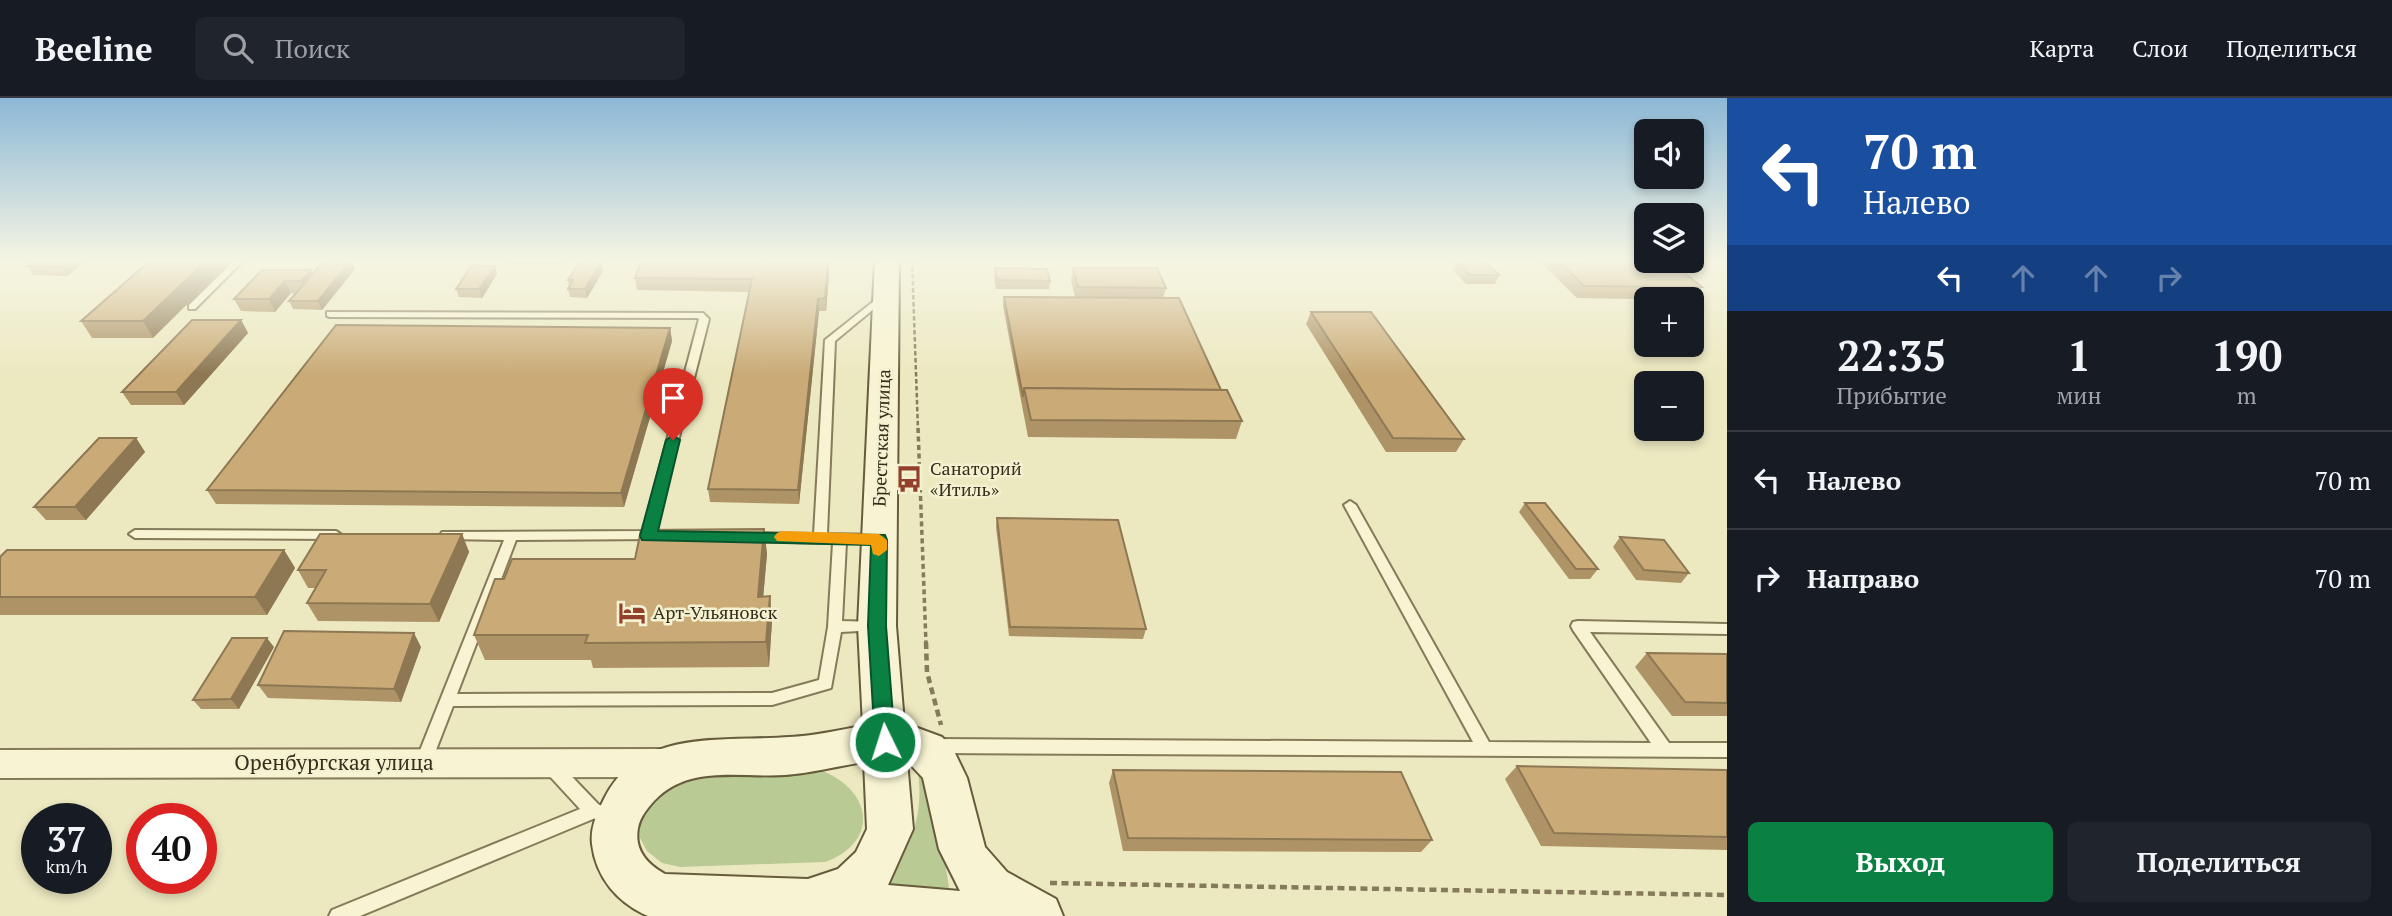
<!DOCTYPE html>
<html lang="ru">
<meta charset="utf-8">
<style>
:root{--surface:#171b24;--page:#20242c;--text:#f1f3f6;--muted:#9ea1a6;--line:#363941;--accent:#0b8043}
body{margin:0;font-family:"PT Serif",serif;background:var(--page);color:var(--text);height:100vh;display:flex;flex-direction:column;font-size:26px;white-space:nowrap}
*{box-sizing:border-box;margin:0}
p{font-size:23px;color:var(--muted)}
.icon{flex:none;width:38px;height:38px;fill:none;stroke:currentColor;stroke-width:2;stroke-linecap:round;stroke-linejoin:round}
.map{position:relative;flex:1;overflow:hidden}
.sheet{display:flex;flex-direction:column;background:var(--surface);width:665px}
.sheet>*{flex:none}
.hud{background:#1a4fa0;color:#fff;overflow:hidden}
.tools{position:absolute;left:1634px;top:21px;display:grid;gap:14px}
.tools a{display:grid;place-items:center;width:70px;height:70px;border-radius:10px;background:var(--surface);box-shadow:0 4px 10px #0003;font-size:35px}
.speed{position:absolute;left:21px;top:705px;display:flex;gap:14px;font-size:35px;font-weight:700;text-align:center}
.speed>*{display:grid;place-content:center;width:91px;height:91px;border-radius:50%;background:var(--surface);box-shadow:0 4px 10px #0003;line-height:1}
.speed small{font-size:18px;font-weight:400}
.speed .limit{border:10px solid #d22;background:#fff;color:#111}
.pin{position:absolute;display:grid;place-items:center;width:60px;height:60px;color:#fff;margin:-72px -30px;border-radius:50% 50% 50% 0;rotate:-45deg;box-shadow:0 0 7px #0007}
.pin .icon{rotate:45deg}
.me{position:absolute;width:77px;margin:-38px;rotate:356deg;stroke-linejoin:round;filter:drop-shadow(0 0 5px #0008)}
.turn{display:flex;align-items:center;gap:24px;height:147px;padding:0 21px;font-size:32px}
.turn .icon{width:91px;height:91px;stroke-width:2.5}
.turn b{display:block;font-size:49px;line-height:60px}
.lanes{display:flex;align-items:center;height:66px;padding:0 21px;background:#0003;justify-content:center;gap:35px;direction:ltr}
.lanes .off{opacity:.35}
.eta{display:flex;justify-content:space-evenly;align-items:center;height:119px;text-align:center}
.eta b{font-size:42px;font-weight:700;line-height:49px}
.cta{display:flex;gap:14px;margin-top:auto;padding:14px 21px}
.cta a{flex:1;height:80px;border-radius:10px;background:var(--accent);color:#fff;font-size:28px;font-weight:700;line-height:80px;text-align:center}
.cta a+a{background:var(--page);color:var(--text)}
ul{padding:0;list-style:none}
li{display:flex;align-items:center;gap:21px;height:98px;padding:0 21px;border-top:2px solid var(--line)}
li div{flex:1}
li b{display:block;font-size:26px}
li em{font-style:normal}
header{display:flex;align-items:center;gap:42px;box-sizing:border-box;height:98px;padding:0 35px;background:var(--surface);border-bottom:2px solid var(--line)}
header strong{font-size:33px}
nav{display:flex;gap:38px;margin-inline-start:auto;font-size:24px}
.search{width:490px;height:63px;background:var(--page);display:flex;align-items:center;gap:18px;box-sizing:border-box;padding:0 24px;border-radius:10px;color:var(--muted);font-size:26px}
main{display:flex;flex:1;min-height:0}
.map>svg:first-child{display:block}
.green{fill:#b9ca95}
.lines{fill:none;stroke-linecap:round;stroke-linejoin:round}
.lane-casing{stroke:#857a59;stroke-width:4}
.street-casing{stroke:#857a59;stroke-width:4}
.secondary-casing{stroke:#675b3c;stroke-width:4}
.path-far2{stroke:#857a59;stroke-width:2.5;stroke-dasharray:4.5 2.5;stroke-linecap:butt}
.path-far1{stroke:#857a59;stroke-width:3.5;stroke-dasharray:5 3.5;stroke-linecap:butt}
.path{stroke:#857a59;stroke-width:4.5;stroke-dasharray:7 4.5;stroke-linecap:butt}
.lane{fill:#f8f4d3;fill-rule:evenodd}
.street{fill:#f8f4d3;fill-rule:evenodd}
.secondary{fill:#f8f4d3;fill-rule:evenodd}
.wall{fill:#ae9366}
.shaded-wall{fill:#8d7853}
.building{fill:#caab77;stroke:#8d7853;stroke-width:2}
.route{fill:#0b8043;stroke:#07532c;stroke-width:2}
.slow{fill:#f59e0b}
.labels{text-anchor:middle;stroke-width:5;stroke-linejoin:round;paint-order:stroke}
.street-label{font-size:18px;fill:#352e1d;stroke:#f4f1d0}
.poi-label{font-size:18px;fill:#352e1d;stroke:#f4f1d0;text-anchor:start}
.near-street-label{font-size:21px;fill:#352e1d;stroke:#f4f1d0}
</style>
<header>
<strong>Beeline</strong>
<div class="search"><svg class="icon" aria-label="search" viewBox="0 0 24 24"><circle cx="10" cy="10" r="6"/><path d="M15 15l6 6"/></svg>Поиск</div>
<nav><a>Карта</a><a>Слои</a><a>Поделиться</a></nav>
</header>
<main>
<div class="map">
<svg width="1727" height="818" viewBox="0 0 1727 818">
<rect width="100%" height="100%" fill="#ece9c1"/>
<g class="green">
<path d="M823 673C873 694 879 744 825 764L680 769 662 765 647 753 639 738V718L647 703 691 674Z"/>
<path d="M930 674 949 789 945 794 888 790 887 782C911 750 924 716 918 675Z"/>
</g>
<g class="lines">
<defs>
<g id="lane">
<polygon points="235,162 244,162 195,211 189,211 189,207"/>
<polygon points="884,195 889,198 887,200 835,243 827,436 879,437 885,441 879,445 846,445 842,523 877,524 879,528 877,532 841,534 831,590 772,607 453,608 429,670 423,672 417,670 415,665 504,442 446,441 440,437 442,434 643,433 699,221 697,220 330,219 327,218 327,214 703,215 709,221 655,434 661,438 659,441 516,442 457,596 772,595 819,582 828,529 833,445 750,443 744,439 750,435 814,436 825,242"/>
<polygon points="1350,403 1356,407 1489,644 1651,645 1573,532 1571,528 1573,524 1578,523 1727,526 1727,536 1590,534 1669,645 1727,645 1727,659 936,655 930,653 928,648 930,643 936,641 1473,644 1344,407"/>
<polygon points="135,432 336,433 342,437 336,441 135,440 129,436"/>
<polygon points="551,661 557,663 598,706 604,709 606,714 604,719 593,721 360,818 329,818 332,812 580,711 545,673 543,668 545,663"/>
</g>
<polygon id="street" points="668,651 679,655 684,665 679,675 668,679 0,680 0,652"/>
<path id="secondary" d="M875 162H899L896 528 904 625 942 639 953 651 967 680 985 749 1007 774 1056 801 1063 818H648C618 805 596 780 592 746 590 730 597 715 604 701 639 629 724 644 789 639 814 638 838 632 863 628L858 528ZM907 663 923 680 939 751 960 793 888 787 913 731ZM864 664 867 731 856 754 838 771 808 781 665 776C647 766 634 752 638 730 640 719 647 711 654 703 689 666 740 680 785 677 812 675 838 668 864 664Z"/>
</defs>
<use href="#lane" class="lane-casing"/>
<use href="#street" class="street-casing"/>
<use href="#secondary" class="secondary-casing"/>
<g class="path-far2">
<polyline points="838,162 838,165"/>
<polyline points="912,162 918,332"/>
</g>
<polyline class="path-far1" points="918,330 926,546"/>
<g class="path">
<polyline points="926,544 927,574 941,627"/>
<polyline points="1050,785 1727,797"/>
</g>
<use href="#lane" class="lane"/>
<use href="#street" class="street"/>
<use href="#secondary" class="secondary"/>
</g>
<g class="wall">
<polygon points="151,162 153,240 92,240 81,223"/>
<polygon points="506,162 563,162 561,167 507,166"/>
<polygon points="642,162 796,162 796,164 829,177 826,213 819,213 799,406 710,404 708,391 749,194 637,192 635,180"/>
<polygon points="1541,162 1647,162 1702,189 1694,202 1577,200 1540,164"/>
<polygon points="86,163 67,178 33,177 27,168"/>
<polygon points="1456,163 1499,177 1495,186 1466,186 1452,171"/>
<polygon points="495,168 497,176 482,200 459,199 456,191"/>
<polygon points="995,170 1050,183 1049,191 996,191 994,179"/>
<polygon points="1073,170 1166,190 1163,200 1221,292 1242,323 1236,341 1028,339 1003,208 1004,199 1075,199 1071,182"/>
<polygon points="355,171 322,212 293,211 289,203 295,196 291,195 275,214 241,213 234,201 311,172 313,176"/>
<polygon points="603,173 587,200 570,199 568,191 569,189 568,182"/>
<polygon points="1311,214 1464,341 1456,354 1386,354 1306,226"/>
<polygon points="241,222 248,235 184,307 131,307 122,294"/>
<polygon points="670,230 672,243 624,409 216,406 207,392"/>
<polygon points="136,340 145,354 86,422 46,422 34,409"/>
<polygon points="1525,405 1598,471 1590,481 1569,481 1519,414"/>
<polygon points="997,420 1146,531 1143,541 1009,538 996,429"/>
<polygon points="764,431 767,456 763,499 770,498 772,523 769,569 593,570 591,562 485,562 474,537 504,481 635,461"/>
<polygon points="462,436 469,454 439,524 318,523 307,505 316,490 308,490 298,472"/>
<polygon points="1620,439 1689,475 1681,485 1636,482 1613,449"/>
<polygon points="284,452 295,470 267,517 0,517 0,459"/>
<polygon points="274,549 239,611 201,611 193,602"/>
<polygon points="421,549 401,604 268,600 258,587"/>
<polygon points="1647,555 1727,556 1727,618 1672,618 1635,569"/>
<polygon points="1517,668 1727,672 1727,752 1541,748 1505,681"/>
<polygon points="1113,672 1432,742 1421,754 1123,753 1109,685"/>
</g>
<g class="shaded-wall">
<polygon points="72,162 85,162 86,163 67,178 62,169"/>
<polygon points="207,162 232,162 153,240 143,223"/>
<polygon points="351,163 355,171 322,212 318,203"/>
<polygon points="601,164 603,173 587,200 585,191"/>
<polygon points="828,165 829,177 826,213 825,200"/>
<polygon points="495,168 497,176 482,200 479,191"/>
<polygon points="311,172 316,184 307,196 301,183"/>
<polygon points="285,183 291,195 275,214 269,201"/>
<polygon points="818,201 819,213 799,406 798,392"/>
<polygon points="241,222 248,235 184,307 176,294"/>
<polygon points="670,230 672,243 624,409 621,395"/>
<polygon points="136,340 145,354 86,422 75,409"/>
<polygon points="764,431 767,456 761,524 758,499"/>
<polygon points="462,436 469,454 439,524 430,506"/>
<polygon points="284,452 295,470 267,517 255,499"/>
<polygon points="770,498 772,523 769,569 766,544"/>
<polygon points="414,535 421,549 401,604 394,591"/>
<polygon points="267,540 274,549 239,611 231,601"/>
</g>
<g class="building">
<polygon points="37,162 72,162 62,169 27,168"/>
<polygon points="151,162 207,162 143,223 81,223"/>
<polygon points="642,162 795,162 795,164 828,165 825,200 818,201 798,392 708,391 752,181 635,180"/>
<polygon points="1557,162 1670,163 1702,189 1584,188"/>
<polygon points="324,163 351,163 318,203 289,203"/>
<polygon points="580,163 601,164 585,191 568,191 573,182 568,182"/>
<polygon points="1456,163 1485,163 1499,177 1470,177"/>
<polygon points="472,167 495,168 479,191 456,191"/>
<polygon points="995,170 1047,171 1050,183 997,182"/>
<polygon points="1073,170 1157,170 1166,190 1078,189"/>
<polygon points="262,172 311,172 301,183 285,183 269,201 234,201"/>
<polygon points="1004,199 1179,200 1221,292 1024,290 1023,299"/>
<polygon points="1311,214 1371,214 1464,341 1393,340"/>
<polygon points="192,222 241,222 176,294 122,294"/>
<polygon points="336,227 670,230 621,395 207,392"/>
<polygon points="1024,290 1227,292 1242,323 1031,322"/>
<polygon points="99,340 136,340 75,409 34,409"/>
<polygon points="1525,405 1545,405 1598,471 1576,471"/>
<polygon points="997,420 1118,422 1146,531 1010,529"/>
<polygon points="764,431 758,499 770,498 766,544 585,545 588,537 474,537 495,481 504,481 512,461 635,461 641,432"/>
<polygon points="320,436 462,436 430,506 307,505 326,472 298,472"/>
<polygon points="1620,439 1664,442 1689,475 1644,472"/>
<polygon points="7,452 284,452 255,499 0,499 0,459"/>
<polygon points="284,533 414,535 394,591 258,587"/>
<polygon points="232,540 267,540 231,601 193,602"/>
<polygon points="1647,555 1727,556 1727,605 1685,604"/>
<polygon points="1517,668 1727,672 1727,739 1554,735"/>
<polygon points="1113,672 1401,674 1432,742 1128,740"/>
</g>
<linearGradient id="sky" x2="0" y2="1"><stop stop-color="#8cb8d6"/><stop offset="0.59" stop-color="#f6f5e3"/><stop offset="1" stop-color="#f6f5e3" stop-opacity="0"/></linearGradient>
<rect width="1727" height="276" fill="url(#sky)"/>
<polygon class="route" points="673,337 680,342 658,433 885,437 887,442 886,528 895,644 892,650 885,653 878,650 875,644 868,528 871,447 642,442 640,438 666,342"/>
<polygon class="slow" points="783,433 879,436 887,442 887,452 879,458 873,456 871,447 777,443 774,439 777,435"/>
<defs>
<symbol id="bus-bare" viewBox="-9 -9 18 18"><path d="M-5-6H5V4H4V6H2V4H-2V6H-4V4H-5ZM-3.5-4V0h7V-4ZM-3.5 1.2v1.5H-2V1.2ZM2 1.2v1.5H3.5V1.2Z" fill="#92402b" stroke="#f4f1d0" stroke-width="2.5" paint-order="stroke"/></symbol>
<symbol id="hotel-bare" viewBox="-9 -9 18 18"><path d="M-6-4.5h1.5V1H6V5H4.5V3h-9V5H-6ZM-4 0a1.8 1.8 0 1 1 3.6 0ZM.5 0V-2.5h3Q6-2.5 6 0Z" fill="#92402b" stroke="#f4f1d0" stroke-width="2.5" paint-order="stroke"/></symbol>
</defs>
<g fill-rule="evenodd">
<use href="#bus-bare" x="890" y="362" width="38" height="38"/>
<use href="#hotel-bare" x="613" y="496" width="38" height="38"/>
</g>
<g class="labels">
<g class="street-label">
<text transform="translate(882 340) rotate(-88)" y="6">Брестская улица</text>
</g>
<g class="poi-label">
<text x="930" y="377">Санаторий<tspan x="930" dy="21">«Итиль»</tspan></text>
<text x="653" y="521">Арт-Ульяновск</text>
</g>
<g class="near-street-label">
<text x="334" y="672">Оренбургская улица</text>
</g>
</g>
</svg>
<div class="tools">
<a><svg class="icon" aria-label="sound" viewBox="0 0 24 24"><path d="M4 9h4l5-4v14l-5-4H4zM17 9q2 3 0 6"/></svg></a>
<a><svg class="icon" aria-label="layers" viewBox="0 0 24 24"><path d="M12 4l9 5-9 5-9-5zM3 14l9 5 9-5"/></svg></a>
<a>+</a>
<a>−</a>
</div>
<div class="speed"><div>37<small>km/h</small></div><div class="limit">40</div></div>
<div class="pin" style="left:673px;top:342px;background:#d93025"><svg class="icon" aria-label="arrive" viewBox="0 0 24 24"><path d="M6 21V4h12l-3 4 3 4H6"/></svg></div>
<svg class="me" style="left:885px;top:644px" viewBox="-20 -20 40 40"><circle r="17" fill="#0b8043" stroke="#fff" stroke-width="3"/><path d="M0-11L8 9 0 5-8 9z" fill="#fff"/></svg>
</div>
<section class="sheet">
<div class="hud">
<div class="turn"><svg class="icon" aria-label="left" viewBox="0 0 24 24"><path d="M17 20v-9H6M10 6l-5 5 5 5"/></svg><div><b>70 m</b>Налево</div></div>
<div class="lanes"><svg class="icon" aria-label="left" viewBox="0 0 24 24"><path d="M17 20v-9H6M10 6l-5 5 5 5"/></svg><svg class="icon off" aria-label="ahead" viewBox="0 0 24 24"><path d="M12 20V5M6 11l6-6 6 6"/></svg><svg class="icon off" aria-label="ahead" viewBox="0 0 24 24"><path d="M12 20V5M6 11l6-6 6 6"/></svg><svg class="icon off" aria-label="right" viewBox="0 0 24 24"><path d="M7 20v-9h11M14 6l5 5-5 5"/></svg></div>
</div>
<div class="eta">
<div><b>22:35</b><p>Прибытие</p></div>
<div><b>1</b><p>мин</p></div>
<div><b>190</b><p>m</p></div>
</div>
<ul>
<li><svg class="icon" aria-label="left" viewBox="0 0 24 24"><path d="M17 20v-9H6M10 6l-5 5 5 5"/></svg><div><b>Налево</b></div><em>70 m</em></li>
<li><svg class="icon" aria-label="right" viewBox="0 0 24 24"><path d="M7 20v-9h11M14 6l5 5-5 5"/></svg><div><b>Направо</b></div><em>70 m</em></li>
</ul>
<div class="cta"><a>Выход</a><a>Поделиться</a></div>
</section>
</main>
